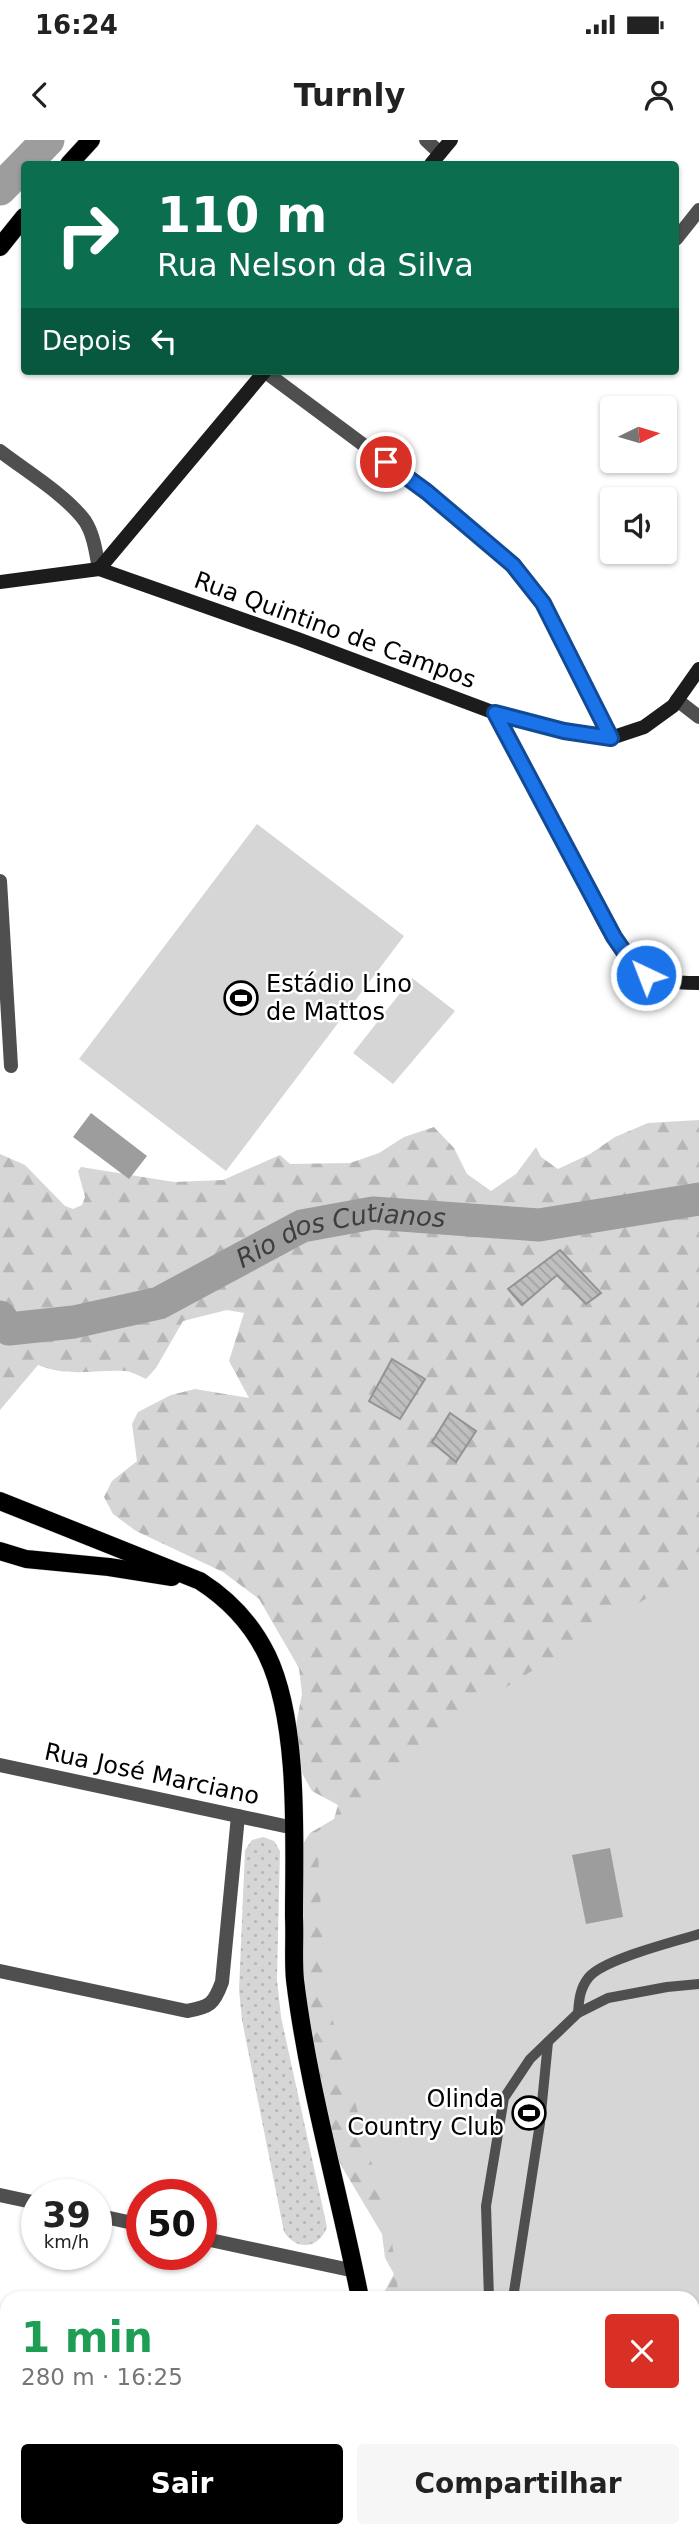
<!DOCTYPE html>
<html lang="pt">
<meta charset="utf-8">
<style>
:root{--surface:#fff;--page:#f6f6f6;--text:#222;--muted:#767676;--accent:#000}
body{margin:0;font-family:"DejaVu Sans",sans-serif;background:var(--page);color:var(--text);height:100vh;display:flex;flex-direction:column;font-size:26px;white-space:nowrap}
*{box-sizing:border-box;margin:0}
p{font-size:23px;color:var(--muted)}
.icon{flex:none;width:38px;height:38px;fill:none;stroke:currentColor;stroke-width:2;stroke-linecap:round;stroke-linejoin:round}
.map{position:relative;flex:1;overflow:hidden}
.sheet{position:absolute;left:0px;top:2151px;width:700px;height:247px;display:flex;flex-direction:column;background:var(--surface);border-radius:21px 21px 0 0;box-shadow:0 2px 5px #0004}
.sheet>*{flex:none}
.hud{position:absolute;left:21px;top:21px;width:658px;height:214px;border-radius:7px;box-shadow:0 2px 5px #0004;background:#0b6e4f;color:#fff;overflow:hidden}
.needle{width:46px;rotate:85deg}
.buttons{position:absolute;left:600px;top:256px;display:grid;gap:14px}
.buttons a{display:grid;place-items:center;width:77px;height:77px;border-radius:7px;background:var(--surface);box-shadow:0 2px 5px #0004;font-size:35px}
.speed{position:absolute;left:21px;top:2039px;display:flex;gap:14px;font-size:35px;font-weight:700;text-align:center}
.speed>*{display:grid;place-content:center;width:91px;height:91px;border-radius:50%;background:var(--surface);box-shadow:0 2px 5px #0004;line-height:1}
.speed small{font-size:18px;font-weight:400}
.speed .limit{border:10px solid #d22;background:#fff;color:#111}
.pin{position:absolute;display:grid;place-items:center;width:60px;height:60px;color:#fff;margin:-30px;border:4px solid #fff;border-radius:50%;box-shadow:0 2px 7px #0007}
.me{position:absolute;width:77px;margin:-38px;rotate:317deg;stroke-linejoin:round;filter:drop-shadow(0 0 5px #0008)}
.turn{display:flex;align-items:center;gap:24px;height:147px;padding:0 21px;font-size:32px}
.turn .icon{width:91px;height:91px;stroke-width:2.5}
.turn b{display:block;font-size:49px;line-height:60px}
.then{display:flex;align-items:center;height:66px;padding:0 21px;background:#0003;gap:14px;font-size:26px}
.round{display:grid;place-items:center;flex:none;width:74px;height:74px;border-radius:7px;background:var(--page)}
.summary{display:flex;align-items:center;justify-content:space-between;height:119px;padding:0 21px}
h1{font-size:42px;font-weight:800;line-height:52px;color:#1e9e55}
.button{display:flex;gap:14px;margin-top:auto;padding:14px 21px}
.button a{flex:1;height:80px;border-radius:7px;background:var(--accent);color:#fff;font-size:28px;font-weight:800;line-height:80px;text-align:center}
.button a+a{background:var(--page);color:var(--text)}
.status{display:flex;justify-content:space-between;align-items:center;height:49px;padding:0 35px;background:var(--surface);direction:ltr}
.status svg{height:19px;fill:currentColor}
header{display:flex;justify-content:space-between;align-items:center;height:91px;padding:0 21px;background:var(--surface);font-size:32px;font-weight:800}
.map>svg:first-child{display:block}
.grass{fill:url(#grass-dots)}
.forest{fill:url(#forest-firs)}
.park{fill:#d6d6d6}
.water{fill:#9d9d9d}
.lines{fill:none;stroke-linecap:round;stroke-linejoin:round}
.river{stroke:#9d9d9d;stroke-width:33}
.building{fill:url(#building-back-hatch);stroke:#939393;stroke-width:2}
.primary-casing{stroke:#dbdbdb;stroke-width:19}
.lane{stroke:#4f4f4f;stroke-width:10}
.street{stroke:#4f4f4f;stroke-width:14}
.secondary{stroke:#1c1c1c;stroke-width:14}
.primary{stroke:#000;stroke-width:18}
.route-casing{stroke:#114b97;stroke-width:18}
.route{stroke:#1a73e8;stroke-width:12}
.labels{text-anchor:middle;stroke-width:5;stroke-linejoin:round;paint-order:stroke}
.street-label{font-size:24px;fill:#000;stroke:#fff}
.poi-label{font-size:24px;fill:#000;stroke:#fff;text-anchor:start}
.water-label{font-size:26px;font-style:italic;fill:#3e3e3e;stroke:#fff}
</style>
<div class="status"><b>16:24</b><svg viewBox="0 0 49 12"><path d="M0 12V9h3v3zM5 12V6h3v6zM10 12V3h3v9zM15 12V0h3v12zM26 1h20v11H26zM47 4h2v5h-2z"/></svg></div>
<header><svg class="icon" aria-label="back" viewBox="0 0 24 24"><path d="M15 5l-7 7 7 7"/></svg>Turnly<svg class="icon" aria-label="person" viewBox="0 0 24 24"><circle cx="12" cy="8" r="4"/><path d="M4 21q1-7 8-7t8 7"/></svg></header>
<div class="map">
<svg width="699" height="2396" viewBox="0 0 699 2396">
<defs>
<pattern id="grass-dots" width="8" height="8" patternUnits="userSpaceOnUse" patternTransform="scale(1.75)"><rect width="8" height="8" fill="#d6d6d6"/><path d="M2 2h.1M6 6h.1" fill="none" stroke="#b6b6b6" stroke-width="1.8" stroke-linecap="round"/></pattern>
<pattern id="forest-firs" width="22" height="20" patternUnits="userSpaceOnUse" patternTransform="scale(1.75)"><rect width="22" height="20" fill="#d6d6d6"/><path d="M5 1l3.5 6h-7zM16 11l3.5 6h-7z" fill="#b6b6b6"/></pattern>
<pattern id="building-back-hatch" width="6" height="6" patternUnits="userSpaceOnUse" patternTransform="scale(1.75)"><rect width="6" height="6" fill="#bfbfbf"/><path d="M-1 5l2 2M0 0l6 6M5-1l2 2" fill="none" stroke="#a2a2a2"/></pattern>
</defs>
<rect width="100%" height="100%" fill="#fff"/>
<path class="grass" d="M263 1697 274 1701 280 1711 277 1839 281 1877 327 2087C319 2109 297 2111 284 2092L242 1880 239 1850 245 1710 252 1700Z"/>
<path class="forest" d="M699 980V2396H398L397 2391 693 2390V2158H381L394 2134 385 2118 382 2094 342 2027 311 1958 295 1716 310 1693 334 1679 338 1665 312 1651 303 1635 293 1601 302 1554 299 1528 259 1459 223 1432 136 1391 113 1374 104 1357 112 1341 137 1321 132 1284 138 1272 171 1255 195 1249 249 1258 229 1221 244 1173 227 1170 183 1181 156 1228 146 1239C140 1236 132 1232 126 1231 95 1229 70 1238 38 1225L0 1270V1014L25 1025 65 1066 73 1069 82 1065 85 1057 78 1031 81 1027 174 1042 223 1040 280 1015 290 1024 350 1023 379 1013 404 997 434 987 454 1008 467 1034 491 1051 516 1034 536 1007 541 1017 558 1029 590 1014 615 997 648 983Z"/>
<g class="park">
<polygon points="257,684 404,796 226,1031 79,919"/>
<polygon points="412,838 455,871 393,944 353,913"/>
<polygon points="699,1433 699,2396 412,2396 414,2390 693,2390 693,2158 399,2158 391,2094 325,1852 317,1692 429,1610 486,1560 650,1456"/>
</g>
<g class="water">
<polygon points="91,973 147,1016 129,1039 73,997"/>
<polygon points="610,1708 623,1777 586,1784 572,1715"/>
</g>
<g class="lines">
<g class="river">
<polyline points="0,49 48,0"/>
<path id="s1" d="M0 1177 9 1189 74 1182 159 1163 302 1086 373 1073 539 1085 699 1059"/>
</g>
</g>
<g class="building">
<polygon points="560,1110 601,1153 586,1164 557,1135 522,1165 508,1149"/>
<polygon points="392,1219 425,1239 400,1279 369,1261"/>
<polygon points="450,1273 476,1291 456,1322 432,1302"/>
</g>
<g class="lines">
<defs>
<g id="primary">
<polyline points="69,24 91,0"/>
<polyline points="0,107 24,77"/>
<path d="M0 1361 200 1441C228 1459 252 1484 267 1515 300 1583 294 1701 294 1777 295 1798 293 1820 295 1840 308 1947 339 2052 360 2158"/>
<polyline points="0,1411 26,1419 109,1427 172,1437"/>
<polyline points="385,2396 385,2390"/>
</g>
</defs>
<use href="#primary" class="primary-casing"/>
<g class="lane">
<path d="M578 1873C579 1859 580 1848 589 1837 604 1819 674 1802 699 1794"/>
<polyline points="489,2158 486,2066 504,1958 530,1919 578,1873 608,1858 667,1847 699,1844"/>
<polyline points="513,2158 540,1983 548,1902"/>
<polyline points="500,2390 501,2396"/>
</g>
<g class="street">
<polyline points="426,0 440,13"/>
<polyline points="676,99 699,70"/>
<polyline points="264,231 427,352 513,425 543,463 611,598"/>
<path d="M0 311C26 331 66 355 85 381 94 395 96 413 99 429"/>
<polyline points="677,560 699,577"/>
<polyline points="0,741 11,926"/>
<polyline points="0,1625 294,1688"/>
<path d="M0 1831 187 1871C210 1867 214 1864 222 1842L238 1676"/>
<polyline points="0,2055 37,2063"/>
<polyline points="96,2075 142,2085"/>
<polyline points="201,2098 355,2131"/>
<polyline points="0,2277 7,2279"/>
</g>
<g class="secondary">
<polyline points="431,24 451,0"/>
<polyline points="99,429 265,231"/>
<path d="M0 442 99 429 298 499 495 573C524 628 553 683 582 739 597 767 611 802 634 825 651 843 676 843 699 843"/>
<polyline points="495,573 563,591 611,598 644,587 673,566 699,529"/>
</g>
<use href="#primary" class="primary"/>
</g>
<g class="lines">
<defs>
<polyline id="route" points="386,322 427,352 513,425 543,463 611,598 564,591 495,573 614,797 634,826 646,835"/>
</defs>
<use href="#route" class="route-casing"/>
<use href="#route" class="route"/>
</g>
<defs>
<symbol id="stadium-ring" viewBox="-11 -11 22 22"><circle r="9.5" fill="#fff" stroke="#000" stroke-width="1.5"/><path d="M0-5a6.5 5 0 1 0 0 10a6.5 5 0 1 0 0-10ZM-3.5-1.8h7v3.6h-7Z" fill="#000"/></symbol>
</defs>
<g fill-rule="evenodd">
<use href="#stadium-ring" x="222" y="839" width="38" height="38"/>
<use href="#stadium-ring" x="510" y="1954" width="38" height="38"/>
</g>
<g class="labels">
<g class="street-label">
<text transform="translate(335 490) rotate(20)" y="8">Rua Quintino de Campos</text>
<text transform="translate(152 1634) rotate(12)" y="8">Rua José Marciano</text>
</g>
<g class="poi-label">
<text x="266" y="852">Estádio Lino<tspan x="266" dy="28">de Mattos</tspan></text>
<text x="504" y="1967" text-anchor="end">Olinda<tspan x="504" dy="28">Country Club</tspan></text>
</g>
<g class="water-label">
<text dy="9" stroke="none"><textPath href="#s1" startOffset="366">Rio dos Cutianos</textPath></text>
</g>
</g>
</svg>
<div class="buttons">
<a><svg class="needle" viewBox="-14 -14 28 28"><path d="M0-13l5 13h-10z" fill="#e53935"/><path d="M0 13l5-13h-10z" fill="#767676"/></svg></a>
<a><svg class="icon" aria-label="sound" viewBox="0 0 24 24"><path d="M4 9h4l5-4v14l-5-4H4zM17 9q2 3 0 6"/></svg></a>
</div>
<div class="speed"><div>39<small>km/h</small></div><div class="limit">50</div></div>
<div class="pin" style="left:386px;top:322px;background:#d93025"><svg class="icon" aria-label="arrive" viewBox="0 0 24 24"><path d="M6 21V4h12l-3 4 3 4H6"/></svg></div>
<svg class="me" style="left:646px;top:835px" viewBox="-20 -20 40 40"><circle r="17" fill="#1a73e8" stroke="#fff" stroke-width="3"/><path d="M0-11L8 9 0 5-8 9z" fill="#fff"/></svg>
<div class="hud">
<div class="turn"><svg class="icon" aria-label="right" viewBox="0 0 24 24"><path d="M7 20v-9h11M14 6l5 5-5 5"/></svg><div><b>110 m</b>Rua Nelson da Silva</div></div>
<div class="then">Depois<svg class="icon" aria-label="left" viewBox="0 0 24 24"><path d="M17 20v-9H6M10 6l-5 5 5 5"/></svg></div>
</div>
<section class="sheet">
<div class="summary"><div><h1>1 min</h1><p>280 m · 16:25</p></div><a class="round" style="background:#d93025;color:#fff"><svg class="icon" aria-label="close" viewBox="0 0 24 24"><path d="M6 6l12 12M18 6L6 18"/></svg></a></div>
<div class="button"><a>Sair</a><a>Compartilhar</a></div>
</section>
</div>
